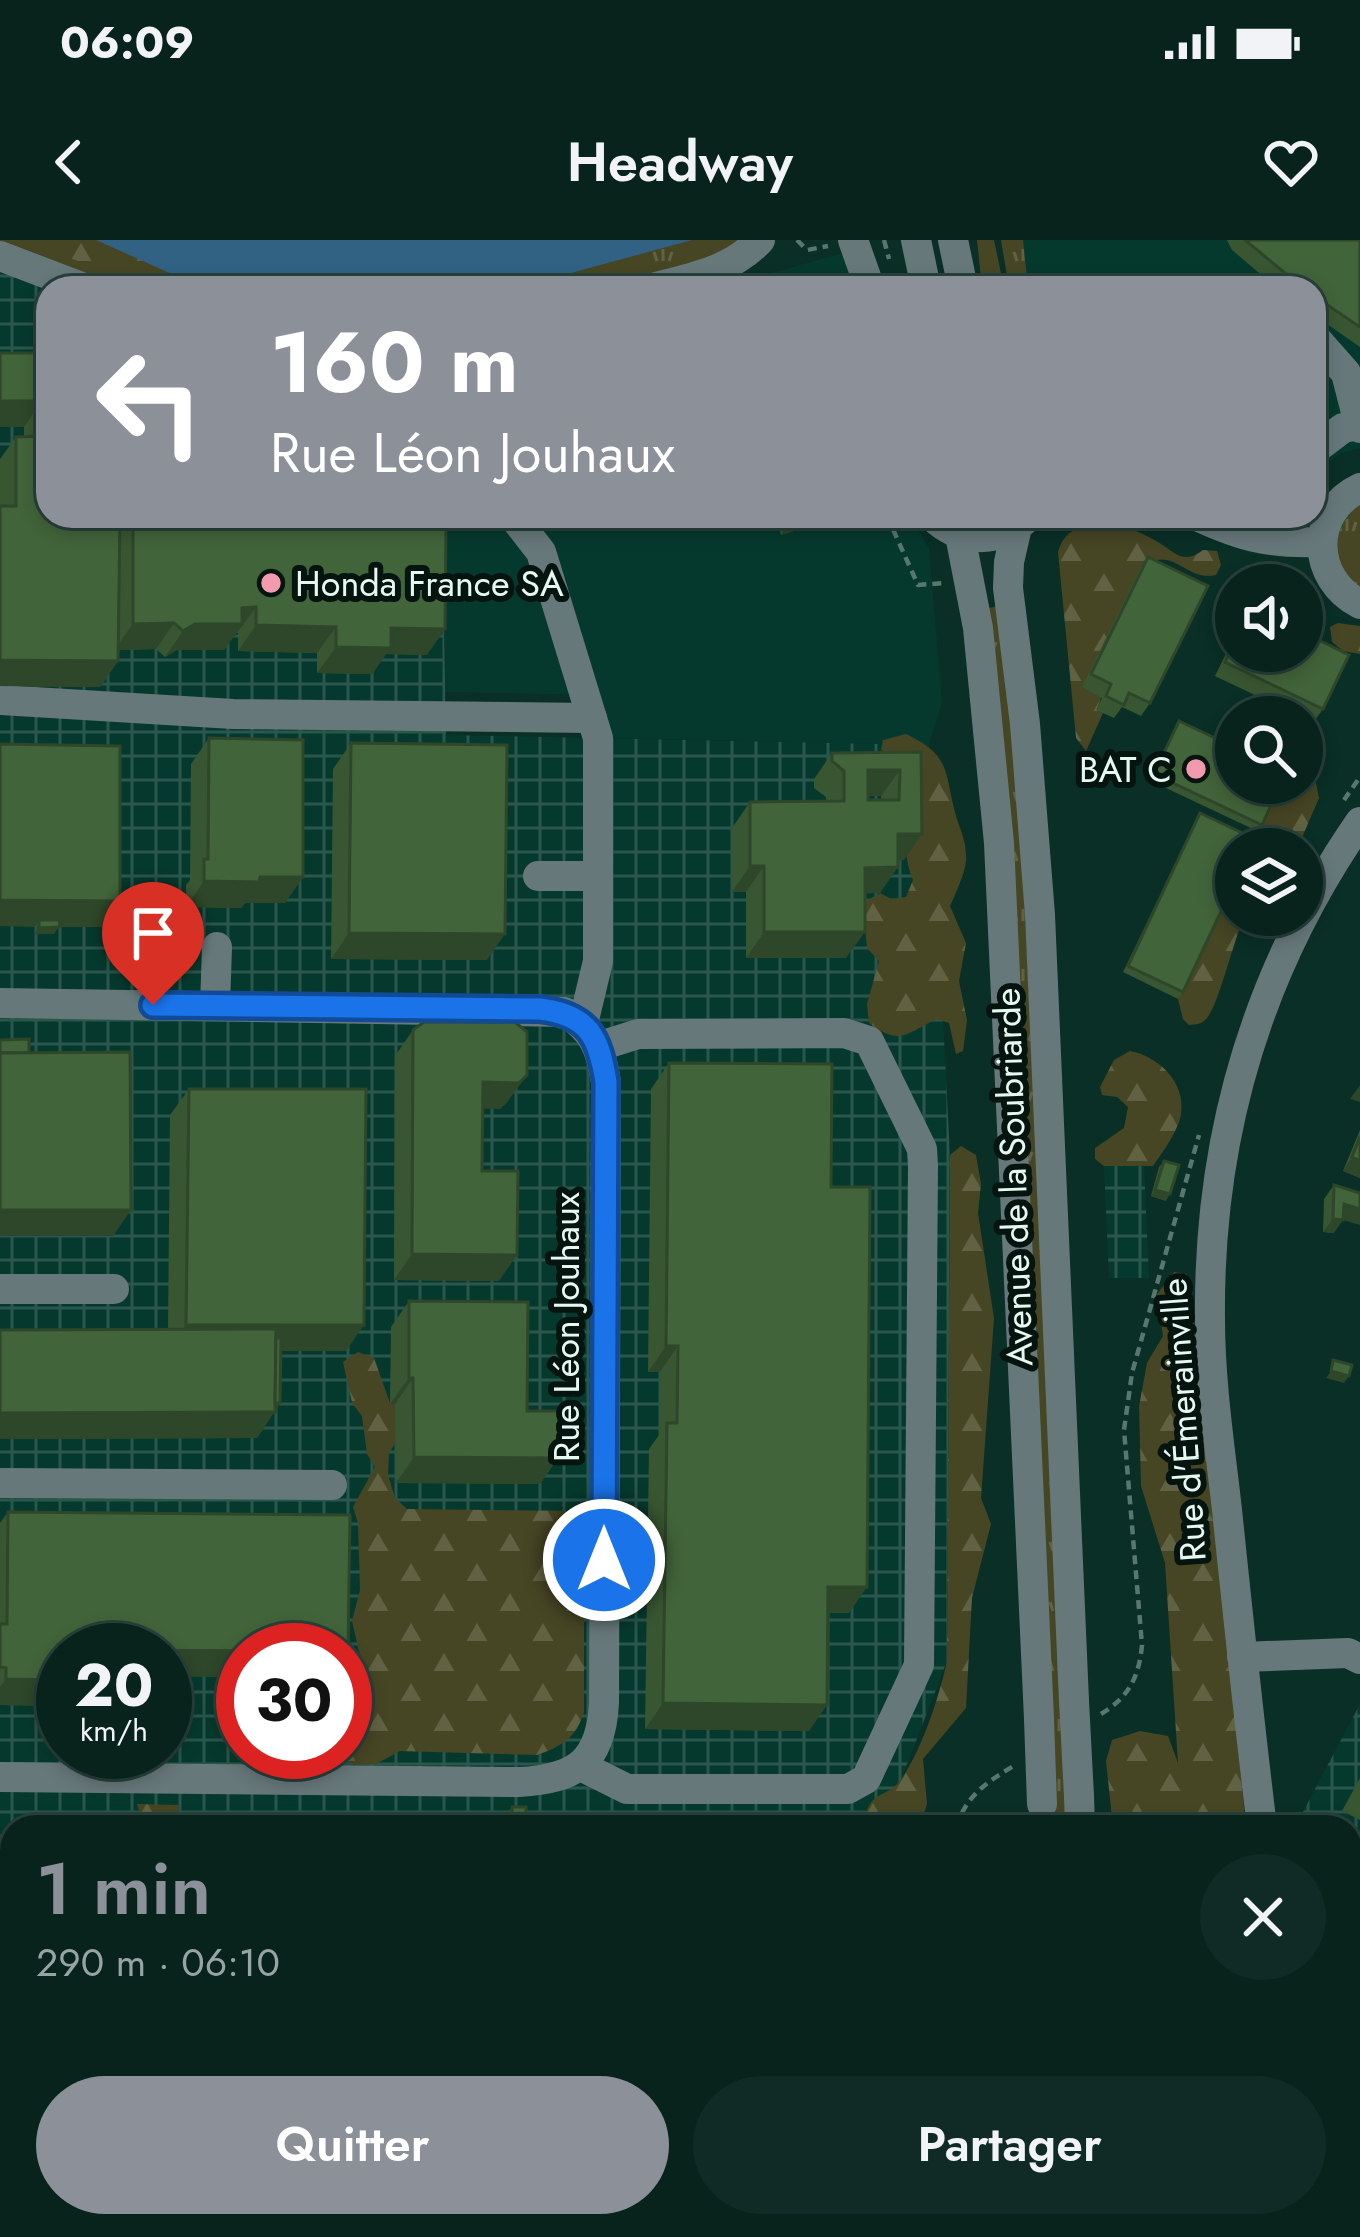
<!DOCTYPE html>
<html lang="fr">
<meta charset="utf-8">
<style>
:root{--surface:#07231c;--page:#102b25;--text:#f1f3f6;--muted:#98a4a3;--line:#28403b;--accent:#8c9099}
body{margin:0;font-family:Jost,sans-serif;background:var(--page);color:var(--text);height:100vh;display:flex;flex-direction:column;font-size:45px;white-space:nowrap}
*{box-sizing:border-box;margin:0}
p{font-size:39px;color:var(--muted)}
.icon{flex:none;width:66px;height:66px;fill:none;stroke:currentColor;stroke-width:2;stroke-linecap:round;stroke-linejoin:round}
.map{position:relative;flex:1;overflow:hidden}
.sheet{position:absolute;left:0px;top:1575px;width:1362px;height:423px;display:flex;flex-direction:column;background:var(--surface);border-radius:36px 36px 0 0;box-shadow:0 6px 18px #0003,0 0 0 3px var(--line)}
.sheet>*{flex:none}
.hud{position:absolute;left:36px;top:36px;width:1290px;height:252px;border-radius:36px;box-shadow:0 6px 18px #0003,0 0 0 3px var(--line);background:#8c9099;color:#fff;overflow:hidden}
.buttons{position:absolute;left:1215px;top:324px;display:grid;gap:24px}
.buttons a{display:grid;place-items:center;width:108px;height:108px;border-radius:50%;background:var(--surface);box-shadow:0 6px 18px #0003,0 0 0 3px var(--line);font-size:60px}
.speed{position:absolute;left:36px;top:1383px;display:flex;gap:24px;font-size:60px;font-weight:700;text-align:center}
.speed>*{display:grid;place-content:center;width:156px;height:156px;border-radius:50%;background:var(--surface);box-shadow:0 6px 18px #0003,0 0 0 3px var(--line);line-height:1}
.speed small{font-size:30px;font-weight:400}
.speed .limit{border:18px solid #d22;background:#fff;color:#111}
.pin{position:absolute;display:grid;place-items:center;width:102px;height:102px;color:#fff;margin:-123px -51px;border-radius:50% 50% 50% 0;rotate:-45deg;box-shadow:0 0 12px #0007}
.pin .icon{rotate:45deg}
.me{position:absolute;width:132px;margin:-66px;rotate:0deg;stroke-linejoin:round;filter:drop-shadow(0 0 9px #0008)}
.turn{display:flex;align-items:center;gap:42px;height:252px;padding:0 36px;font-size:54px}
.turn .icon{width:156px;height:156px;stroke-width:2.5}
.turn b{display:block;font-size:84px;line-height:102px}
.round{display:grid;place-items:center;flex:none;width:126px;height:126px;border-radius:63px;background:var(--page)}
.head{display:flex;align-items:center;justify-content:space-between;height:204px;padding:0 36px}
h1{font-size:72px;font-weight:600;line-height:90px;color:var(--accent)}
.cta{display:flex;gap:24px;margin-top:auto;padding:24px 36px}
.cta a{flex:1;height:138px;border-radius:72px;background:var(--accent);color:#fff;font-size:48px;font-weight:600;line-height:138px;text-align:center}
.cta a+a{background:var(--page);color:var(--text)}
.status{display:flex;justify-content:space-between;align-items:center;height:84px;padding:0 60px;background:var(--surface);direction:ltr}
.status svg{height:33px;fill:currentColor}
header{display:flex;justify-content:space-between;align-items:center;height:156px;padding:0 36px;background:var(--surface);font-size:54px;font-weight:600}
.map>svg:first-child{display:block}
.built{fill:#06392d}
.industrial{fill:url(#industrial-grid);fill-rule:evenodd}
.grass{fill:url(#grass-tufts)}
.forest{fill:url(#forest-firs)}
.water{fill:#316283}
.lines{fill:none;stroke-linecap:round;stroke-linejoin:round}
.path{stroke:#58776f;stroke-width:4.5;stroke-dasharray:9 6;stroke-linecap:butt}
.minor{stroke:#67787b;stroke-width:30}
.minor-bridge{stroke:#67787b;stroke-width:30}
.wall{fill:#395632;fill-rule:evenodd}
.shaded-wall{fill:#2e4629}
.building{fill:#42643a;stroke:#2e4629;stroke-width:3;fill-rule:evenodd}
.route-casing{stroke:#114b97;stroke-width:30}
.route{stroke:#1a73e8;stroke-width:21}
.poi-dot{fill:#f29aae;stroke:#061410;stroke-width:4.5}
.labels{text-anchor:middle;stroke-width:12;stroke-linejoin:round;paint-order:stroke}
.poi-label{font-size:36px;fill:#e5f9f2;stroke:#061410;text-anchor:start}
.street-label{font-size:36px;fill:#e5f9f2;stroke:#061410}
</style>
<div class="status"><b>06:09</b><svg viewBox="0 0 49 12"><path d="M0 12V9h3v3zM5 12V6h3v6zM10 12V3h3v9zM15 12V0h3v12zM26 1h20v11H26zM47 4h2v5h-2z"/></svg></div>
<header><svg class="icon" aria-label="back" viewBox="0 0 24 24"><path d="M15 5l-7 7 7 7"/></svg>Headway<svg class="icon" aria-label="heart" viewBox="0 0 24 24"><path d="M12 20l-8-8c-3-5 5-10 8-4 3-6 11-1 8 4z"/></svg></header>
<div class="map">
<svg width="1360" height="1997" viewBox="0 0 1360 1997">
<defs>
<pattern id="industrial-grid" width="8" height="8" patternUnits="userSpaceOnUse" patternTransform="scale(3)"><rect width="8" height="8" fill="#06392d"/><path d="M0 4h8M4 0v8" fill="none" stroke="#2a564c"/></pattern>
<pattern id="grass-tufts" width="24" height="20" patternUnits="userSpaceOnUse" patternTransform="scale(3)"><rect width="24" height="20" fill="#464524"/><path d="M3 7l-1-3M5 7V3M7 7l1-3M15 17l-1-3M17 17v-4M19 17l1-3" fill="none" stroke="#616144"/></pattern>
<pattern id="forest-firs" width="22" height="20" patternUnits="userSpaceOnUse" patternTransform="scale(3)"><rect width="22" height="20" fill="#464524"/><path d="M5 1l3.5 6h-7zM16 11l3.5 6h-7z" fill="#616144"/></pattern>
</defs>
<rect width="100%" height="100%" fill="#092f26"/>
<g class="built">
<polygon points="1014,0 1360,0 1360,208 1342,213 1314,231 1314,48 1023,48"/>
<polygon points="843,13 854,48 718,48"/>
<polygon points="442,276 909,276 929,308 942,462 929,505 614,498 599,455 445,452"/>
</g>
<g class="industrial">
<path d="M0 0 139 48H48V276H442L446 495 929 505 950 915 947 1421 901 1540 898 1587H12V1986H843L840 1997H0ZM63 1410H165V1512H63ZM243 1410H345V1512H243Z"/>
<polygon points="1104,926 1144,926 1149,1038 1109,1038"/>
<polygon points="1360,1464 1360,1997 1350,1986 1350,1587 1295,1587"/>
</g>
<g class="grass">
<polygon points="0,0 746,0 703,23 612,48 111,48 0,7"/>
<polygon points="977,0 994,0 1004,48 982,48"/>
<polygon points="1001,0 1023,0 1028,48 1009,48"/>
<path d="M1360 264V347C1329 325 1330 287 1360 264Z"/>
<polygon points="1000,366 1020,567 1068,1587 1055,1587 1021,763 988,368"/>
</g>
<g class="forest">
<polygon points="21,0 96,0 230,48 151,48"/>
<path d="M1111 281C1122 284 1148 296 1158 302 1176 313 1183 325 1203 310L1217 311 1221 325 1216 335C1188 342 1175 309 1149 323L1097 469 1103 473 1086 511 1076 498 1058 312C1066 285 1086 286 1111 281Z"/>
<polygon points="1338,383 1360,386 1360,414 1343,411 1332,402 1330,387"/>
<path d="M906 494C952 516 944 532 956 576 961 592 967 603 966 621 964 636 956 652 950 666L966 703 959 741 967 780 963 811 956 814 949 783 937 779C906 793 901 807 869 783L867 764 879 721 867 708 863 663 880 653 891 659 906 657 913 640C894 596 920 543 881 510L883 500Z"/>
<polygon points="1302,534 1316,543 1319,558 1297,609 1249,609 1284,543 1302,543"/>
<path d="M1236 636V675H1245C1234 698 1219 764 1207 778 1201 785 1197 784 1189 785L1183 779 1178 759Z"/>
<path d="M1130 811C1158 816 1186 842 1181 874 1178 891 1163 912 1153 926H1104L1095 919V908L1124 888 1128 867 1117 857 1102 855 1100 847 1114 820Z"/>
<path d="M961 906 976 915 981 944 978 973 994 1078 981 1258 991 1284 972 1358 966 1468 923 1519 927 1564 920 1587H862C871 1545 885 1562 902 1538 923 1507 939 1457 947 1421L950 915Z"/>
<path d="M1174 1032 1187 1034C1201 1109 1200 1185 1213 1260L1246 1587H1113L1106 1521 1112 1500 1140 1491 1168 1496 1178 1523 1165 1323 1141 1246 1139 1166 1147 1123 1163 1096 1157 1054Z"/>
<path d="M358 1112 374 1118 390 1163 395 1164 396 1202 389 1213 388 1235 395 1258 407 1269 584 1271V1472C576 1498 562 1506 537 1515L400 1511 376 1524 354 1525 336 1512H345V1464L363 1430 352 1381 360 1350 358 1283 353 1267 375 1227 367 1214 362 1176 352 1163 343 1122Z"/>
<polygon points="137,1564 179,1565 179,1587 144,1587"/>
<polygon points="886,1986 1036,1986 1035,1997 834,1997 845,1988 877,1991"/>
<polygon points="1128,1986 1286,1986 1287,1997 1129,1997"/>
</g>
<polygon class="water" points="96,0 692,0 516,48 203,48"/>
<g class="lines">
<g class="path">
<polyline points="797,0 807,10 828,6"/>
<polyline points="884,0 889,19"/>
<polyline points="887,276 918,345 944,343"/>
<polyline points="1344,560 1360,537"/>
<path d="M1101 1474C1129 1457 1139 1437 1142 1405L1124 1190 1132 1133 1199 895"/>
<path d="M957 1587C965 1555 990 1540 1017 1524"/>
<polyline points="886,1997 888,1986"/>
</g>
<g class="minor">
<polyline points="853,0 870,48"/>
<polyline points="916,0 926,48"/>
<polyline points="953,0 963,48"/>
<polyline points="0,16 84,48"/>
<path d="M653 48C693 37 731 31 760 0"/>
<polyline points="1316,99 1346,133 1360,188"/>
<polyline points="1314,210 1343,188 1359,185"/>
<path d="M1360 248C1309 272 1311 339 1360 364"/>
<polyline points="513,276 541,312 598,498 598,721 583,784"/>
<path d="M932 276C961 304 998 304 1028 277"/>
<path d="M1197 276C1243 297 1270 304 1321 302"/>
<polyline points="1017,287 1009,322 1008,348 1025,484 1040,675 1074,1461"/>
<polyline points="960,295 978,388 999,603 1039,1479"/>
<polyline points="0,460 233,474 592,478"/>
<polyline points="538,636 598,636"/>
<path d="M0 763 565 772C594 791 601 809 606 842L604 1463C601 1522 576 1539 519 1542L0 1537"/>
<polyline points="215,766 217,707"/>
<polyline points="0,1049 114,1049"/>
<polyline points="0,1243 332,1245"/>
<polyline points="1242,1417 1348,1413 1360,1419"/>
<polyline points="581,1526 627,1549 848,1549 866,1539 919,1425 923,926 922,909 869,801 844,793 638,794 600,806"/>
<polyline points="1079,1556 1080,1587"/>
<path d="M1262 1587C1249 1481 1238 1376 1227 1270 1220 1207 1210 1143 1210 1079 1208 898 1257 731 1360 582"/>
<polyline points="1350,1798 1360,1899"/>
<polyline points="1061,1986 1061,1997"/>
<polyline points="1097,1986 1097,1997"/>
<polyline points="1301,1994 1360,1985"/>
</g>
<g class="minor-bridge">
<polyline points="1074,1461 1079,1556"/>
<polyline points="1039,1479 1042,1564"/>
</g>
</g>
<g class="wall">
<polygon points="1227,0 1360,0 1360,107 1314,75 1314,48 1277,48 1232,10"/>
<polygon points="0,113 48,113 48,276 446,276 427,415 386,414 372,434 317,433 317,413 238,411 238,393 236,393 224,410 177,410 165,417 156,409 119,410 118,421 100,447 0,446 0,219 16,197 24,196 24,187 0,187"/>
<polygon points="776,276 814,276 815,279 810,286 781,295"/>
<polygon points="1148,317 1150,463 1141,476 1122,467 1114,478 1096,470 1102,458 1082,447 1139,330"/>
<polygon points="1236,393 1236,411 1323,469 1313,483 1215,436"/>
<polygon points="1179,481 1262,585 1257,591 1149,540"/>
<polygon points="209,498 303,637 285,663 245,663 241,668 186,667 186,645 190,640 191,524"/>
<polygon points="351,503 487,720 331,719 333,529"/>
<path d="M921 512 904 620H898L880 653H865L846 718H746V652H732V588L750 562 826 561V557L814 548V539L832 513ZM868 556H881V560H868Z"/>
<polygon points="1200,573 1183,752 1178,759 1123,732"/>
<polygon points="413,790 508,861 500,869 482,868 482,931 499,1041 394,1040 395,816"/>
<polygon points="669,823 831,947 849,1373 828,1373 809,1491 645,1489 649,1209 659,1195 660,1132 648,1132 651,849"/>
<polygon points="189,849 346,1111 281,1111 280,1163 257,1198 1,1199 0,1090 168,1089 170,875"/>
<polygon points="1360,890 1360,938 1343,931"/>
<polygon points="1164,921 1166,961 1151,956 1159,927"/>
<polygon points="1334,945 1334,993 1323,992 1324,959"/>
<polygon points="409,1061 527,1171 558,1218 540,1244 396,1243 395,1164 390,1164 391,1087"/>
<polygon points="8,1272 350,1275 348,1411 345,1415 345,1410 243,1410 243,1437 165,1436 165,1410 63,1410 63,1466 0,1465 0,1283"/>
<polygon points="1360,1538 1360,1580 1342,1571"/>
<polygon points="512,1567 522,1587 507,1587 507,1574"/>
<polygon points="1360,1636 1360,1709 1355,1703 1350,1650"/>
<polygon points="12,1925 12,1986 142,1986 135,1997 0,1997 0,1942"/>
<polygon points="217,1986 400,1986 392,1997 211,1997"/>
<rect x="539" y="1986" width="277" height="11"/>
</g>
<g class="shaded-wall">
<polygon points="0,161 42,161 24,187 0,187"/>
<polygon points="552,276 569,276 548,282"/>
<polygon points="815,279 810,286 781,295 785,288"/>
<polygon points="256,367 224,410 177,410 165,417 183,391 195,384 242,368"/>
<polygon points="174,383 156,409 114,410 133,384"/>
<polygon points="256,385 336,387 317,413 238,411"/>
<polygon points="391,388 445,389 427,415 386,414 372,434 317,433 336,407"/>
<polygon points="0,420 118,421 100,447 0,446"/>
<polygon points="868,530 900,530 881,556 850,556"/>
<polygon points="898,594 922,594 904,620 880,620"/>
<polygon points="750,626 764,626 746,652 732,652"/>
<polygon points="898,627 880,653 846,654 865,628"/>
<polygon points="260,637 303,637 285,663 245,663 241,668 186,667 204,641"/>
<polygon points="0,660 120,661 102,687 39,687 39,680 35,687 0,686"/>
<polygon points="59,687 54,694 34,694 39,688"/>
<polygon points="764,692 865,692 846,718 746,718"/>
<polygon points="349,693 505,694 487,720 331,719"/>
<polygon points="527,835 508,861 500,869 464,868 483,842"/>
<polygon points="1360,845 1360,862 1350,859"/>
<polygon points="1352,917 1360,921 1360,938 1343,931"/>
<polygon points="1155,950 1170,954 1166,961 1151,956"/>
<polygon points="1344,964 1360,969 1360,985 1343,980 1334,993 1323,992"/>
<polygon points="0,970 131,970 113,996 0,996"/>
<polygon points="412,1014 517,1015 499,1041 394,1040"/>
<polygon points="186,1085 364,1085 346,1111 168,1111"/>
<polygon points="666,1106 678,1106 660,1132 648,1132"/>
<polygon points="1331,1131 1349,1136 1344,1143 1326,1138"/>
<polygon points="409,1138 413,1138 395,1164 390,1164"/>
<polygon points="280,1163 257,1198 0,1199 1,1173"/>
<polygon points="414,1217 558,1218 540,1244 396,1243"/>
<polygon points="828,1347 867,1347 849,1373 810,1373"/>
<polygon points="165,1410 243,1411 243,1437 165,1436"/>
<polygon points="6,1439 63,1440 63,1466 0,1465 0,1447"/>
<polygon points="663,1463 827,1465 809,1491 645,1489"/>
<polygon points="512,1580 526,1580 522,1587 507,1587"/>
<rect x="0" y="1899" width="12" height="26"/>
<polygon points="12,1985 12,1986 142,1986 135,1997 3,1997"/>
<polygon points="239,1986 400,1986 392,1997 231,1997"/>
</g>
<g class="building">
<polygon points="1245,0 1360,0 1360,87 1314,56 1314,48 1302,47"/>
<polygon points="0,113 48,113 48,276 120,276 118,421 0,420 0,266 16,266 16,197 42,196 42,161 0,161"/>
<polygon points="1322,139 1325,157 1314,159 1314,140"/>
<polygon points="133,276 446,276 445,389 391,388 391,408 336,407 336,387 256,385 256,367 242,368 242,384 195,384 183,391 174,383 133,384"/>
<polygon points="782,276 814,276 815,279 785,288"/>
<polygon points="1148,317 1208,346 1150,463 1129,453 1124,465 1106,456 1111,444 1091,434"/>
<polygon points="1302,392 1349,415 1323,469 1225,422 1236,399 1236,411 1302,411"/>
<polygon points="1179,481 1236,508 1236,543 1281,543 1262,585 1154,534"/>
<polygon points="209,498 303,500 303,637 260,637 259,642 204,641 204,619 208,619"/>
<polygon points="351,503 507,505 505,694 349,693"/>
<polygon points="0,504 120,506 120,661 0,660"/>
<path d="M921 512 922 594H898V627L865 628V692H764V626H750V562L844 561V531L832 521V513ZM868 530H900L899 560H868Z"/>
<polygon points="1200,573 1255,599 1250,609 1236,609 1236,640 1183,752 1128,726"/>
<polygon points="39,680 60,680 59,687 39,688"/>
<polygon points="424,782 515,782 527,792 527,835 519,843 483,842 482,931 518,931 517,1015 412,1014 413,790"/>
<polygon points="29,799 29,813 0,813 0,800"/>
<polygon points="130,812 131,970 0,970 0,813"/>
<polygon points="669,823 832,824 831,947 870,947 867,1347 828,1347 827,1465 663,1463 667,1183 677,1183 678,1106 666,1106"/>
<polygon points="189,849 366,849 364,1085 186,1085"/>
<polygon points="1360,897 1360,921 1352,917"/>
<polygon points="1164,921 1179,925 1170,954 1155,950"/>
<polygon points="1334,945 1360,953 1360,969 1344,964 1343,980 1333,979"/>
<polygon points="409,1061 528,1062 527,1171 559,1171 558,1218 414,1217 413,1138 409,1138"/>
<polygon points="276,1089 275,1172 1,1173 0,1199 0,1090"/>
<polygon points="276,1098 281,1098 280,1163 275,1163"/>
<polygon points="1333,1120 1352,1125 1349,1136 1331,1131"/>
<polygon points="8,1272 350,1275 348,1411 63,1410 63,1440 6,1439 6,1428 0,1427 0,1384 7,1384"/>
<rect x="512" y="1567" width="14" height="13"/>
<rect x="0" y="1684" width="12" height="215"/>
<polygon points="12,1925 12,1973 0,1951 0,1946"/>
<polygon points="218,1986 223,1986 222,1997 212,1997"/>
<rect x="557" y="1986" width="259" height="11"/>
</g>
<g class="lines">
<defs>
<path id="route" d="M153 765 540 769C589 775 599 797 606 842L604 1320"/>
</defs>
<use href="#route" class="route-casing"/>
<use href="#route" class="route"/>
</g>
<g class="poi-dot">
<circle cx="271" cy="343" r="12"/>
<circle cx="1196" cy="529" r="12"/>
</g>
<g class="labels">
<g class="poi-label">
<text x="295" y="356">Honda France SA</text>
<text x="1172" y="542" text-anchor="end">BAT C</text>
</g>
<g class="street-label">
<text transform="translate(1013 937) rotate(-92)" y="13">Avenue de la Soubriarde</text>
<text transform="translate(566 1087) rotate(-90)" y="13">Rue Léon Jouhaux</text>
<text transform="translate(1183 1180) rotate(-94)" y="13">Rue d'Émerainville</text>
</g>
</g>
</svg>
<div class="buttons">
<a><svg class="icon" aria-label="sound" viewBox="0 0 24 24"><path d="M4 9h4l5-4v14l-5-4H4zM17 9q2 3 0 6"/></svg></a>
<a><svg class="icon" aria-label="search" viewBox="0 0 24 24"><circle cx="10" cy="10" r="6"/><path d="M15 15l6 6"/></svg></a>
<a><svg class="icon" aria-label="layers" viewBox="0 0 24 24"><path d="M12 4l9 5-9 5-9-5zM3 14l9 5 9-5"/></svg></a>
</div>
<div class="speed"><div>20<small>km/h</small></div><div class="limit">30</div></div>
<div class="pin" style="left:153px;top:765px;background:#d93025"><svg class="icon" aria-label="arrive" viewBox="0 0 24 24"><path d="M6 21V4h12l-3 4 3 4H6"/></svg></div>
<svg class="me" style="left:604px;top:1320px" viewBox="-20 -20 40 40"><circle r="17" fill="#1a73e8" stroke="#fff" stroke-width="3"/><path d="M0-11L8 9 0 5-8 9z" fill="#fff"/></svg>
<div class="hud">
<div class="turn"><svg class="icon" aria-label="left" viewBox="0 0 24 24"><path d="M17 20v-9H6M10 6l-5 5 5 5"/></svg><div><b>160 m</b>Rue Léon Jouhaux</div></div>
</div>
<section class="sheet">
<div class="head"><div><h1>1 min</h1><p>290 m · 06:10</p></div><a class="round"><svg class="icon" aria-label="close" viewBox="0 0 24 24"><path d="M6 6l12 12M18 6L6 18"/></svg></a></div>
<div class="cta"><a>Quitter</a><a>Partager</a></div>
</section>
</div>
